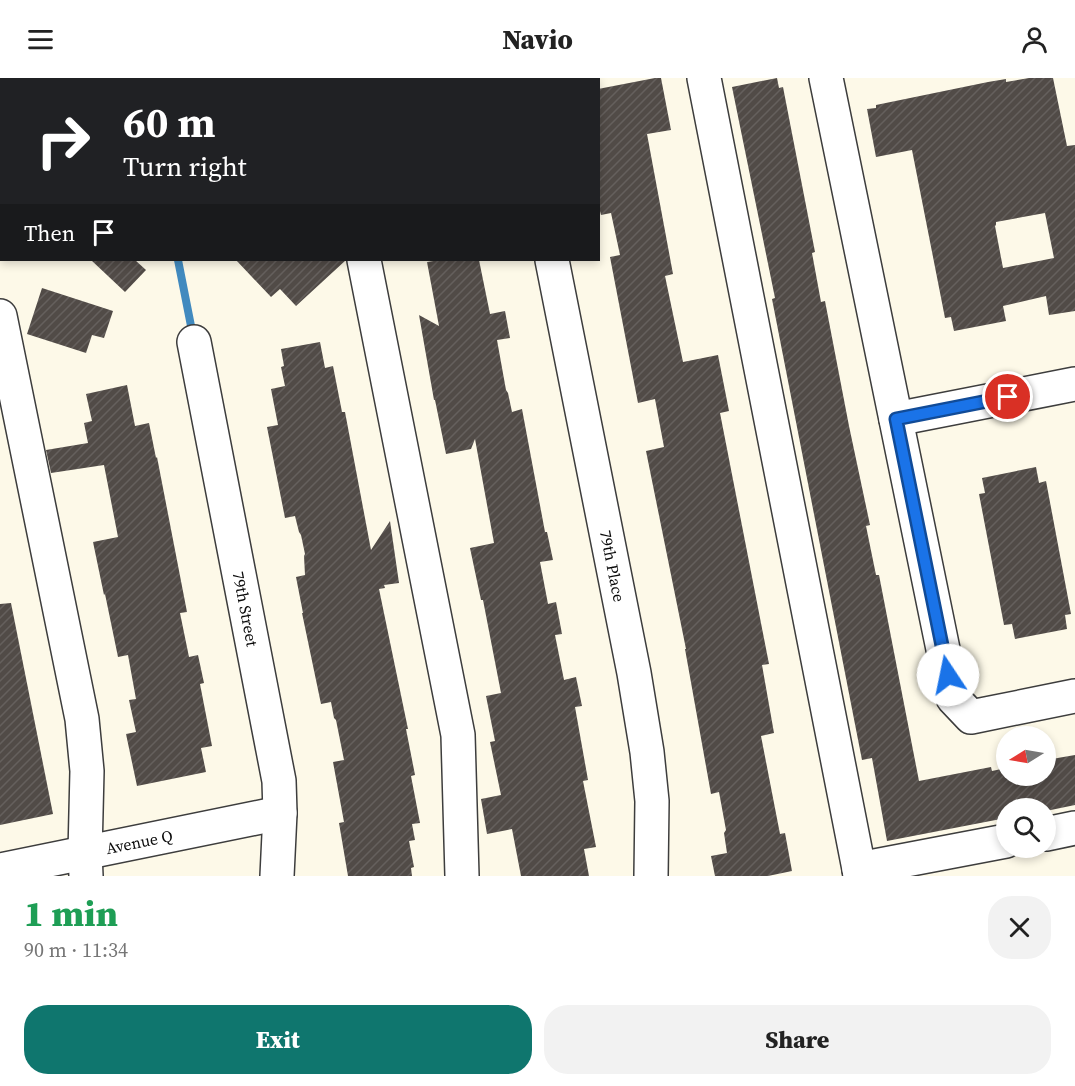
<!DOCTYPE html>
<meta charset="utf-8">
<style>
:root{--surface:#fff;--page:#f2f2f2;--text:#222;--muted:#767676;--accent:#0f766e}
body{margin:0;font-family:"Source Serif 4",serif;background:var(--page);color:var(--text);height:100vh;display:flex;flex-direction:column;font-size:22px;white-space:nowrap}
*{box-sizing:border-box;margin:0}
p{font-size:20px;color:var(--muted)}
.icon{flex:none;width:33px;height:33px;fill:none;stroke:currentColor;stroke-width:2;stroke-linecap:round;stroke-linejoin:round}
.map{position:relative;height:798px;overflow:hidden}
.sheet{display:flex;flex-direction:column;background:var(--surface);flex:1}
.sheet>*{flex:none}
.banner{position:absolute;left:0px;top:0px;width:600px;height:183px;box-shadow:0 3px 9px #0003;background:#202124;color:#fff;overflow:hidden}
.needle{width:39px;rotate:259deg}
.buttons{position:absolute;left:996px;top:648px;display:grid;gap:12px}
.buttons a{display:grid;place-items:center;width:60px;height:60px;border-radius:50%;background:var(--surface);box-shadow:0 3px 9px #0003;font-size:30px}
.pin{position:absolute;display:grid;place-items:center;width:51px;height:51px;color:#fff;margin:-26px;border:3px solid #fff;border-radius:50%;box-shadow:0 2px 6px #0007}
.me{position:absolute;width:66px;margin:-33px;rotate:349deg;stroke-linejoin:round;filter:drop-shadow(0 0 4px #0008)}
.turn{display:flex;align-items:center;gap:21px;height:126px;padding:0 24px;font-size:27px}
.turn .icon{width:78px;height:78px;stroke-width:2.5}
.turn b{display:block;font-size:42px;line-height:51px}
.then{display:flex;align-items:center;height:57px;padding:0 24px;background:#0003;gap:12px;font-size:22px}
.round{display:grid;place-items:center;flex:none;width:63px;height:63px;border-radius:24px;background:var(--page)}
.headline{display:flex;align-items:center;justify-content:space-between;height:102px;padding:0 24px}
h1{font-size:36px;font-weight:800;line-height:45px;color:#1e9e55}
.action{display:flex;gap:12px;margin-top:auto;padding:12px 24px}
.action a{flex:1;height:69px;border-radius:24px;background:var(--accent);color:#fff;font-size:24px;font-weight:800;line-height:69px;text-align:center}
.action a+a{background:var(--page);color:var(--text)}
header{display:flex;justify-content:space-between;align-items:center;height:78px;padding:0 24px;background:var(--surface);font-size:27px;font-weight:800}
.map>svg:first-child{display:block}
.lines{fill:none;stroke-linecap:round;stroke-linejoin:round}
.stream{stroke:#418abf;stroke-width:8}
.building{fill:url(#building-hatch);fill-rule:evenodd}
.minor-casing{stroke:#3d3d3d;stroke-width:36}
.minor{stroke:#fff;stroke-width:33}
.route-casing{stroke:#114b97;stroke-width:15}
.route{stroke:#1a73e8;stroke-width:10}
.labels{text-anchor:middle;stroke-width:6;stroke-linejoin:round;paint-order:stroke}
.street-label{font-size:16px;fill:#0a0a0a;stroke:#fff}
</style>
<header><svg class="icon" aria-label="menu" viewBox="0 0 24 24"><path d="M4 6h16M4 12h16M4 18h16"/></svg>Navio<svg class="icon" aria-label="person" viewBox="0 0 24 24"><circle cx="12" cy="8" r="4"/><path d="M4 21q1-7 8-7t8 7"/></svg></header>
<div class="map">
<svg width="1075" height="798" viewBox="0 0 1075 798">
<defs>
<pattern id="building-hatch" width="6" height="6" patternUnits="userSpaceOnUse" patternTransform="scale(1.5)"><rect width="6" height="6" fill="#514b47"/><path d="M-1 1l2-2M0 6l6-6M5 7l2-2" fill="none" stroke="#65605d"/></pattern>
</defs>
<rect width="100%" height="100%" fill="#fdf9e8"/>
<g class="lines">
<polyline class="stream" points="178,182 193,258"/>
</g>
<g class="building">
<polygon points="655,0 661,0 671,52 647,56 673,196 665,198 683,284 718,277 729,333 720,335 769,586 762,587 774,655 761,658 780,756 785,755 792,793 768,798 715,798 711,778 727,775 724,755 726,752 719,714 711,716 685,571 686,571 646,373 664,369 655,321 638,325 610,179 620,177 611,135 601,137 598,125 598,11"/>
<polygon points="777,0 779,10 783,9 815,174 812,175 821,224 825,223 849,348 870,447 866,448 876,497 879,497 919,703 991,689 992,693 1006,690 1006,698 1046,698 1046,682 1075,677 1075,727 1046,733 1046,730 1006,730 1006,740 887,763 872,680 862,682 772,221 775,220 732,9"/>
<path d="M1029 0H1053L1067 68 1075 67V233L1049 237 1046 218 1003 228 1006 243 954 253 951 239 945 240 912 72 876 79 867 31 876 30V27L988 4 1006 1V4ZM1045 135 1054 180 1003 190 995 148 996 147V144Z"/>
<polygon points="91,182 135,182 146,192 125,214"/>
<polygon points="236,182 346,182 296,228 280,211 271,219"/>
<polygon points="440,182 479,182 490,236 505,233 510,260 497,262 506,312 508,315 512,334 522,331 545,454 547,454 553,482 540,484 548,526 556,524 562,556 555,557 564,602 576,599 582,628 575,629 588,702 583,703 596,769 584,771 589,798 521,798 512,751 487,756 481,721 501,717 490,664 495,663 486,618 501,615 483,522 481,522 470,470 494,465 475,361 471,371 446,376 435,322 434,322 419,237 439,248 427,184"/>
<polygon points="42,210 113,233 104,260 92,257 86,275 27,256"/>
<polygon points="320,264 325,290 333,288 342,334 345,334 371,472 390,443 399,505 384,507 385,510 379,511 408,651 406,651 415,697 411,698 420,745 412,746 415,762 409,763 414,789 411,790 412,798 348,798 339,745 344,744 333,684 344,682 336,642 334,640 331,624 321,626 302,535 303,535 296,499 305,497 304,478 305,476 301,457 299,454 295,438 285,440 267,349 278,347 271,311 285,308 281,289 284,288 281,271"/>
<polygon points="127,307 135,348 149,345 156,380 157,379 187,534 180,535 189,579 198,577 204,605 200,606 212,668 201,670 206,694 137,708 126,656 136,654 129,622 136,621 128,577 118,579 105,516 104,517 93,464 118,459 104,387 51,395 46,372 88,365 84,345 92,343 86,316"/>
<polygon points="1036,389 1039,405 1046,403 1071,536 1065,537 1067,551 1015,561 1012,546 1004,547 979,416 985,415 982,400"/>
<polygon points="11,525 53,736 0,747 0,526"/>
</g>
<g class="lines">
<defs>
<g id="minor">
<polyline points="221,0 222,2"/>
<polyline points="517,0 517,2"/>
<polyline points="704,0 859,791"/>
<polyline points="826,0 953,620 971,639 1075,618"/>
<polyline points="340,2 348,0"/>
<polyline points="0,69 2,69"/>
<polyline points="364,182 458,657 462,798"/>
<path id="s1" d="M552 182 634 595 647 674 652 723 651 798"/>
<polyline points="0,238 82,641 87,693 85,775 86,798"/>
<path id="s2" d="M194 264 279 703 280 735 277 798"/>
<polyline points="896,341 1075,306"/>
<polyline points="1046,756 1075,750"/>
<path id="s3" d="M0 792 280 735"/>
<polyline points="860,798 859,791 1006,763"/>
</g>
</defs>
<use href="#minor" class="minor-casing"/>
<use href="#minor" class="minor"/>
</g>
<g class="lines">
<defs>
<polyline id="route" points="948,597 896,341 1008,319"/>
</defs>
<use href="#route" class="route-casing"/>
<use href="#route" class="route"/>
</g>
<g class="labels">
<g class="street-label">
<text dy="6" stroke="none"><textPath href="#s1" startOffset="312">79th Place</textPath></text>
<text dy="6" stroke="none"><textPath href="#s2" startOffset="272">79th Street</textPath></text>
<text dy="6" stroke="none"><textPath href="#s3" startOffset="142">Avenue Q</textPath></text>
</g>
</g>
</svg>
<div class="buttons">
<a><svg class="needle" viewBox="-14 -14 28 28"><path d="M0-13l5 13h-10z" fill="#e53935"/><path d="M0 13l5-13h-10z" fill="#767676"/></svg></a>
<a><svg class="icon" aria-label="search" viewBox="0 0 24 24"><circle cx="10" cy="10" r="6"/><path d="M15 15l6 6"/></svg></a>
</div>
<div class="pin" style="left:1008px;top:319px;background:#d93025"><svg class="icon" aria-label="arrive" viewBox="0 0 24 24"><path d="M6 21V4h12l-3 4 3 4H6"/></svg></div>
<svg class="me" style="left:948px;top:597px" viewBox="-20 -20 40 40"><circle r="19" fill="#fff"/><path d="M0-13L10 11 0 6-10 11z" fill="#1a73e8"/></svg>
<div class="banner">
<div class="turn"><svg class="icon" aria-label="right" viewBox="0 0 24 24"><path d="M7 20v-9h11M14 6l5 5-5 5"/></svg><div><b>60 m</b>Turn right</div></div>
<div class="then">Then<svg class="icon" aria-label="arrive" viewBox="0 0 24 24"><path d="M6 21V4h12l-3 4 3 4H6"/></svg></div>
</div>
</div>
<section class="sheet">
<div class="headline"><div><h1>1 min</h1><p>90 m · 11:34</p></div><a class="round"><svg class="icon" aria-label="close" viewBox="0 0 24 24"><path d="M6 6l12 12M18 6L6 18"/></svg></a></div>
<div class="action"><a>Exit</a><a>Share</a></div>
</section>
